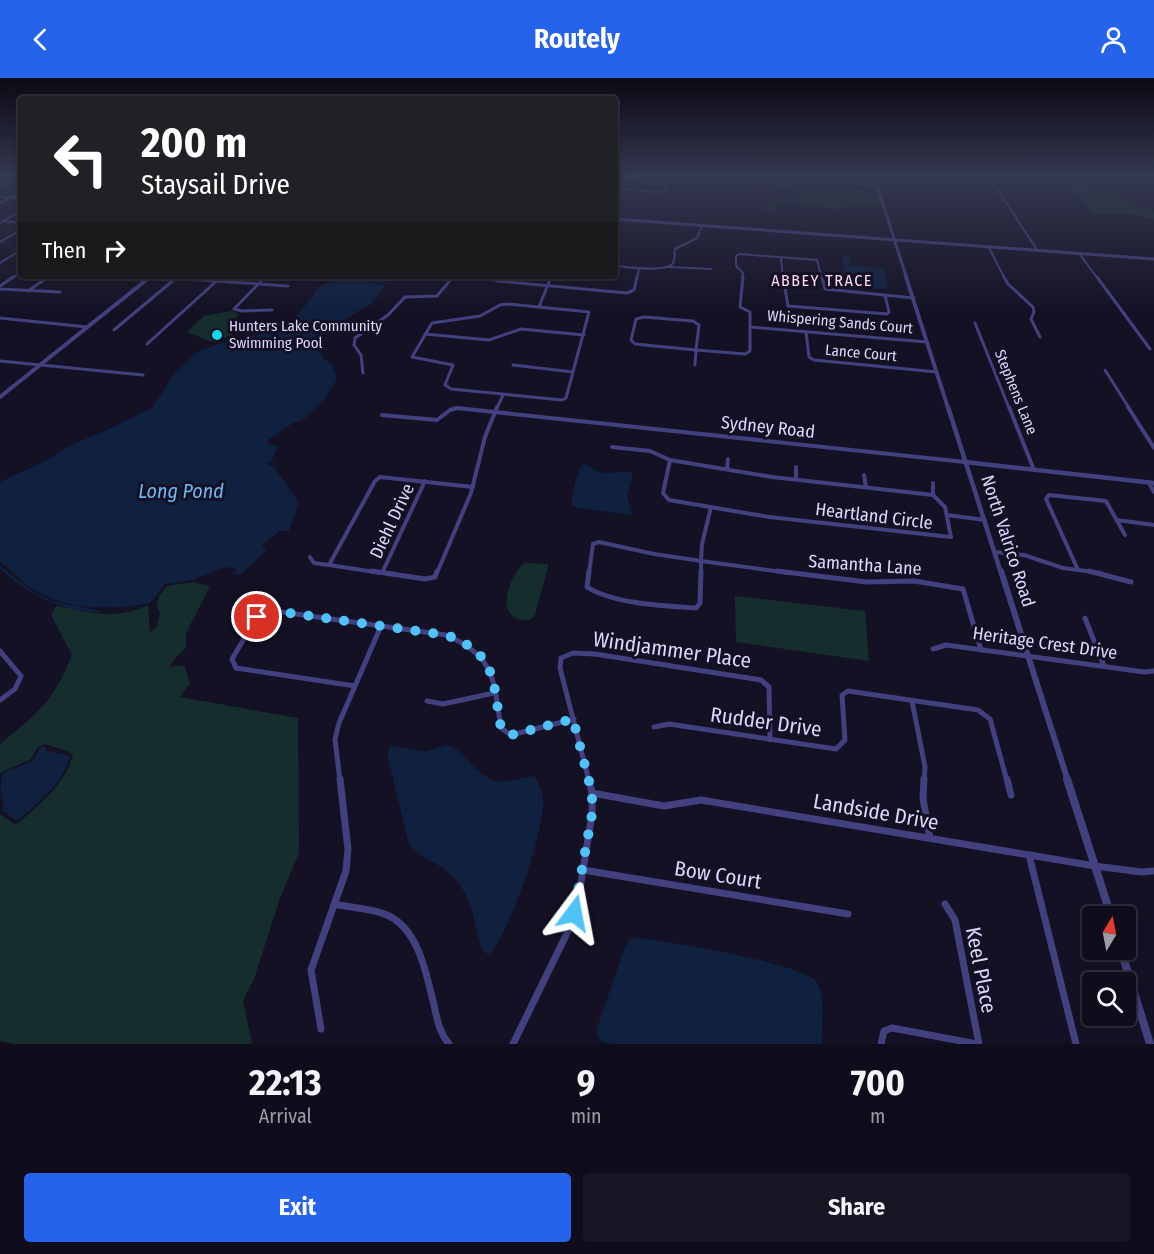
<!DOCTYPE html>
<style>
:root{--surface:#0f0d1b;--page:#181624;--text:#f1f3f6;--muted:#9b9ca3;--line:#2f2d3a;--accent:#2563eb}
body{margin:0;font-family:"Fira Sans Condensed",sans-serif;background:var(--page);color:var(--text);height:100vh;display:flex;flex-direction:column;font-size:22px;white-space:nowrap}
*{box-sizing:border-box;margin:0}
p{font-size:20px;color:var(--muted)}
.icon{flex:none;width:33px;height:33px;fill:none;stroke:currentColor;stroke-width:2;stroke-linecap:round;stroke-linejoin:round}
.map{position:relative;height:966px;overflow:hidden}
.details{display:flex;flex-direction:column;background:var(--surface);flex:1}
.details>*{flex:none}
.banner{position:absolute;left:18px;top:18px;width:600px;height:183px;border-radius:6px;box-shadow:0 3px 9px #0003,0 0 0 2px var(--line);background:#202124;color:#fff;overflow:hidden}
.needle{width:39px;rotate:10deg}
.controls{position:absolute;left:1082px;top:828px;display:grid;gap:12px}
.controls a{display:grid;place-items:center;width:54px;height:54px;border-radius:6px;background:var(--surface);box-shadow:0 3px 9px #0003,0 0 0 2px var(--line);font-size:30px}
.pin{position:absolute;display:grid;place-items:center;width:51px;height:51px;color:#fff;margin:-26px;border:3px solid #fff;border-radius:50%;box-shadow:0 2px 6px #0007}
.me{position:absolute;width:66px;margin:-33px;rotate:13deg;stroke-linejoin:round;filter:drop-shadow(0 0 4px #0008)}
.turn{display:flex;align-items:center;gap:21px;height:126px;padding:0 24px;font-size:27px}
.turn .icon{width:78px;height:78px;stroke-width:2.5}
.turn b{display:block;font-size:42px;line-height:51px}
.then{display:flex;align-items:center;height:57px;padding:0 24px;background:#0003;gap:12px;font-size:22px}
.eta{display:flex;justify-content:space-evenly;align-items:center;height:102px;text-align:center}
.eta b{font-size:36px;font-weight:700;line-height:42px}
.button{display:flex;gap:12px;margin-top:auto;padding:12px 24px}
.button a{flex:1;height:69px;border-radius:6px;background:var(--accent);color:#fff;font-size:24px;font-weight:700;line-height:69px;text-align:center}
.button a+a{background:var(--page);color:var(--text)}
header{display:flex;justify-content:space-between;align-items:center;height:78px;padding:0 24px;background:var(--accent);color:#fff;font-size:27px;font-weight:700}
.map>svg:first-child{display:block}
.green{fill:#152e2d}
.water{fill:#0f213f}
.lines{fill:none;stroke-linecap:round;stroke-linejoin:round}
.minor-far4{stroke:#42407f;stroke-width:2}
.minor-far3{stroke:#42407f;stroke-width:3}
.minor-far2{stroke:#42407f;stroke-width:4}
.minor-far1{stroke:#42407f;stroke-width:5}
.minor{stroke:#42407f;stroke-width:7}
.tertiary-far4{stroke:#42407f;stroke-width:3}
.tertiary-far3{stroke:#42407f;stroke-width:4}
.tertiary-far2{stroke:#42407f;stroke-width:4.5}
.tertiary-far1{stroke:#42407f;stroke-width:6}
.tertiary{stroke:#42407f;stroke-width:8}
.route{stroke:#4fc3f7;stroke-width:10;stroke-dasharray:0 18}
.poi-dot{fill:#16d7ea;stroke:#141124;stroke-width:2}
.labels{text-anchor:middle;stroke-width:6;stroke-linejoin:round;paint-order:stroke}
.far-street-label{font-size:15px;fill:#dcd8fb;stroke:#141124}
.far-poi-label{font-size:15px;fill:#dcd8fb;stroke:#141124;text-anchor:start}
.far-neighbourhood-label{font-size:16px;letter-spacing:1.5px;fill:#fcdaf0;stroke:#141124}
.street-label{font-size:18px;fill:#dcd8fb;stroke:#141124}
.water-label{font-size:20px;font-style:italic;fill:#6fb7f2;stroke:#141124}
.near-street-label{font-size:21px;fill:#dcd8fb;stroke:#141124}
</style>
<header><svg class="icon" aria-label="back" viewBox="0 0 24 24"><path d="M15 5l-7 7 7 7"/></svg>Routely<svg class="icon" aria-label="person" viewBox="0 0 24 24"><circle cx="12" cy="8" r="4"/><path d="M4 21q1-7 8-7t8 7"/></svg></header>
<div class="map">
<svg width="1154" height="966" viewBox="0 0 1154 966">
<rect width="100%" height="100%" fill="#141124"/>
<g class="green">
<polygon points="1055,98 1070,98 1090,110 1111,113 1129,124 1154,133 1154,142 1138,137 1094,135 1071,110 1074,106"/>
<polygon points="859,112 878,115 882,127 850,128 838,131 807,128 799,124 775,123 775,132 766,132 768,121 798,121 799,114"/>
<polygon points="231,233 238,235 231,258 212,264 187,254 204,238"/>
<path d="M524 485 548 486V489L535 537 530 542C492 544 508 500 524 485Z"/>
<path d="M193 504 210 508 186 555V570L176 579 170 589 184 587 190 605 180 619 298 640 299 775 280 820 254 901 243 923 252 966H15L0 963V736L14 746 18 745C41 726 65 706 73 677 66 671 52 669 45 666L37 670 31 681 0 695V666C38 635 53 624 72 577L51 537 56 528C92 534 114 543 148 527L150 554 157 549 160 535 157 530 159 518 167 508Z"/>
<polygon points="735,518 865,533 869,583 736,564"/>
</g>
<g class="water">
<polygon points="842,178 848,178 852,184 849,186 852,188 884,190 888,211 847,210 846,203 848,199 844,195"/>
<path d="M339 198H345L340 202C355 201 367 198 383 198L384 206 365 201 385 208 372 225 318 258 319 272 323 280 333 288 337 301 325 321 303 342 293 345 268 362 267 366 278 368 272 382 267 386 274 389 299 425 289 453H280L262 467 266 473 240 497 233 495 237 491 226 489 193 502 165 506 152 523 147 526C111 531 70 533 37 513 24 506 13 493 0 484V404L48 382 71 367 103 354 152 330 175 295 197 274 230 262 283 252 313 219C315 204 331 207 339 198Z"/>
<polygon points="581,387 587,387 601,395 631,394 633,397 627,418 632,437 578,430 571,427 575,405"/>
<path d="M0 488 35 515 52 523 102 533C94 535 88 534 79 532 47 526 25 513 0 491Z"/>
<path d="M447 667C460 668 475 697 496 703 508 706 522 699 534 698 539 705 542 712 543 720 546 750 510 854 489 877L482 872C473 842 473 813 445 792 431 781 417 779 408 763L387 675 391 668 425 674Z"/>
<path d="M45 668 47 673 70 678C63 706 38 725 17 743L2 732 4 724C0 717 0 702 3 695L33 683 39 671Z"/>
<path d="M635 860C662 862 809 886 818 906 826 922 821 948 822 966H614L603 964 597 957V950L624 872 629 862Z"/>
</g>
<g class="lines">
<g class="minor-far4">
<polyline points="615,98 667,104 665,112 659,114 615,111"/>
<polyline points="989,98 1037,172"/>
<polyline points="775,107 790,106 795,102 877,107"/>
<polyline points="0,109 21,98"/>
<polyline points="0,119 21,120"/>
<polyline points="0,125 21,114"/>
<polyline points="3,143 21,145"/>
<polyline points="0,145 21,133"/>
<polyline points="0,164 21,152"/>
<polyline points="988,168 1005,201"/>
<polyline points="1079,175 1098,201"/>
<polyline points="781,180 783,201"/>
<polyline points="0,185 21,172"/>
<path d="M615 188C626 189 667 195 673 185 675 182 674 175 675 171L697 160 702 147"/>
<polyline points="669,189 711,191"/>
<polyline points="138,198 178,201"/>
<polyline points="11,201 21,194"/>
<polyline points="46,201 50,198"/>
<polyline points="219,201 222,198"/>
<polyline points="263,201 266,198"/>
<polyline points="452,201 454,198"/>
<polyline points="494,201 495,198"/>
<polyline points="550,201 551,198"/>
<polyline points="637,201 639,190"/>
<polyline points="742,201 743,195 736,188 736,178 739,176 817,182 822,201"/>
</g>
<g class="minor-far3">
<polyline points="156,199 288,208"/>
<polyline points="265,199 234,231 242,233 272,232"/>
<polyline points="495,199 494,202 498,203 627,215 634,212 637,199"/>
<polyline points="783,199 788,228 887,236 889,234 885,217"/>
<polyline points="822,199 825,211 914,220"/>
<polyline points="1004,199 1008,206 1033,229 1034,234 1031,241 1040,259"/>
<polyline points="1097,199 1150,271"/>
<polyline points="0,208 13,199"/>
<polyline points="0,211 60,214"/>
<polyline points="28,213 48,199"/>
<polygon points="507,226 589,234 566,320 562,322 451,311 445,307 453,287 412,279 432,245 480,238 500,227"/>
<polyline points="539,229 551,199"/>
<polygon points="644,239 693,243 699,247 696,272 635,266 631,262 636,241"/>
<polyline points="0,240 87,249"/>
<polyline points="975,245 1009,330"/>
<polyline points="750,249 927,264"/>
<polyline points="114,252 176,200"/>
<polyline points="806,254 809,279 814,282 937,294"/>
<polyline points="425,256 489,262 521,251 584,257"/>
<polyline points="147,266 221,199"/>
<polyline points="0,283 143,297"/>
<polyline points="513,287 573,294"/>
<polyline points="695,287 696,272 745,276 750,273 750,234 740,229 743,199"/>
<polyline points="1105,292 1129,330"/>
<polyline points="363,295 361,277 354,267 355,260 388,237 405,219 437,218 453,199"/>
<polyline points="456,330 461,330"/>
<polyline points="497,330 503,317"/>
</g>
<g class="minor-far2">
<polyline points="1009,329 1034,392"/>
<polyline points="1128,329 1154,370"/>
<polyline points="382,337 437,342 450,332 457,330 965,384"/>
<polyline points="612,369 650,373 670,382"/>
<polygon points="670,382 772,399 933,417 945,429 951,459 769,439 669,422 663,415"/>
<polyline points="796,389 796,401"/>
<polyline points="727,391 728,381"/>
<polyline points="864,397 866,409"/>
<polyline points="933,405 933,417"/>
<polyline points="1149,405 1154,414"/>
<polyline points="947,437 985,442"/>
<polyline points="1117,442 1154,447"/>
<polyline points="995,474 1024,477 1063,490 1101,495"/>
<polyline points="310,479 314,485 329,487"/>
<polyline points="701,483 789,495"/>
<polyline points="701,483 702,466 711,429"/>
<polyline points="1078,492 1046,421 1049,417 1106,423 1125,457"/>
<polyline points="382,495 329,487 375,403 380,399 473,409"/>
<polyline points="382,495 425,403"/>
<polyline points="437,495 471,415 485,359 497,329"/>
<polyline points="589,495 593,466 599,464 654,476 701,483"/>
<polyline points="701,495 701,483"/>
</g>
<g class="minor-far1">
<polyline points="372,493 425,501 435,499 437,493"/>
<path d="M589 493 587 509C614 526 664 528 696 530L700 525 701 493"/>
<polyline points="777,493 867,504 914,503 963,511 981,572"/>
<polyline points="1089,493 1131,504"/>
<polyline points="1085,540 1104,588"/>
<polyline points="933,571 946,567 1144,594 1154,593"/>
<polyline points="0,573 21,598 15,611 0,622"/>
<path d="M355 608 236 590 232 581 257 539 267 532 446 557C496 579 493 601 501 650L511 657 574 641"/>
<polyline points="427,623 443,626 494,615"/>
<polyline points="912,623 925,689 924,703"/>
<polyline points="654,649 669,646 836,671 845,662 842,617 848,613 978,632 990,641 1007,703"/>
<polyline points="340,703 335,661 339,645 381,548"/>
<polyline points="589,703 560,590 561,580 573,575 595,576 761,602 769,609 770,662"/>
</g>
<g class="minor">
<polyline points="924,701 923,721 930,760"/>
<polyline points="1007,701 1011,717"/>
<polyline points="592,715 664,728 701,722 1095,788 1141,794 1154,793"/>
<polyline points="1029,777 1076,966"/>
<polyline points="583,792 848,836"/>
<path d="M334 826C351 830 373 830 389 838 418 852 426 894 433 923 437 939 438 953 449 966"/>
<polyline points="945,826 955,842 979,966"/>
<polyline points="321,951 311,892 346,793 348,771 340,701"/>
<polyline points="513,966 571,847 578,823 592,736 592,715 589,701"/>
<polyline points="881,966 884,953 892,950 977,966"/>
</g>
<g class="tertiary-far4">
<polyline points="17,98 21,98"/>
<polyline points="874,98 907,201"/>
<polyline points="615,141 1154,181"/>
<polyline points="148,201 151,198"/>
</g>
<g class="tertiary-far3">
<polyline points="906,199 948,330"/>
<polyline points="0,319 150,199"/>
</g>
<g class="tertiary-far2">
<polyline points="948,329 1001,495"/>
<polyline points="965,384 1154,405"/>
</g>
<polyline class="tertiary-far1" points="1001,493 1068,703"/>
<g class="tertiary">
<polyline points="1067,701 1111,838"/>
<polyline points="1121,872 1150,966"/>
</g>
</g>
<linearGradient id="sky" x2="0" y2="1"><stop stop-color="#0b0914"/><stop offset="0.42" stop-color="#343850"/><stop offset="1" stop-color="#343850" stop-opacity="0"/></linearGradient>
<rect width="1154" height="233" fill="url(#sky)"/>
<g class="lines">
<path class="route" d="M257 539 267 532 446 557C498 576 492 602 501 650L511 657 573 641 592 715V736L574 835"/>
</g>
<circle class="poi-dot" cx="217" cy="257" r="6"/>
<g class="labels">
<g class="far-street-label">
<text transform="translate(840 244) rotate(5)" y="5">Whispering Sands Court</text>
<text transform="translate(861 275) rotate(5)" y="5">Lance Court</text>
<text transform="translate(1016 314) rotate(68)" y="5">Stephens Lane</text>
</g>
<g class="far-poi-label">
<text x="229" y="253">Hunters Lake Community<tspan x="229" dy="17">Swimming Pool</tspan></text>
</g>
<g class="far-neighbourhood-label">
<text x="822" y="208">ABBEY TRACE</text>
</g>
<g class="street-label">
<text transform="translate(768 349) rotate(6)" y="6">Sydney Road</text>
<text transform="translate(874 438) rotate(7)" y="6">Heartland Circle</text>
<text transform="translate(392 443) rotate(-65)" y="6">Diehl Drive</text>
<text transform="translate(1008 463) rotate(72)" y="6">North Valrico Road</text>
<text transform="translate(865 487) rotate(4)" y="6">Samantha Lane</text>
<text transform="translate(1045 565) rotate(8)" y="6">Heritage Crest Drive</text>
</g>
<g class="water-label">
<text x="181" y="420">Long Pond</text>
</g>
<g class="near-street-label">
<text transform="translate(672 572) rotate(8)" y="7">Windjammer Place</text>
<text transform="translate(766 644) rotate(8)" y="7">Rudder Drive</text>
<text transform="translate(876 734) rotate(10)" y="7">Landside Drive</text>
<text transform="translate(718 797) rotate(9)" y="7">Bow Court</text>
<text transform="translate(981 892) rotate(79)" y="7">Keel Place</text>
</g>
</g>
</svg>
<div class="controls">
<a><svg class="needle" viewBox="-14 -14 28 28"><path d="M0-13l5 13h-10z" fill="#e53935"/><path d="M0 13l5-13h-10z" fill="#9b9ca3"/></svg></a>
<a><svg class="icon" aria-label="search" viewBox="0 0 24 24"><circle cx="10" cy="10" r="6"/><path d="M15 15l6 6"/></svg></a>
</div>
<div class="pin" style="left:257px;top:539px;background:#d93025"><svg class="icon" aria-label="arrive" viewBox="0 0 24 24"><path d="M6 21V4h12l-3 4 3 4H6"/></svg></div>
<svg class="me" style="left:574px;top:835px" viewBox="-20 -20 40 40"><path d="M0-17L14 15 0 8-14 15z" fill="#4fc3f7" stroke="#fff" stroke-width="4"/></svg>
<div class="banner">
<div class="turn"><svg class="icon" aria-label="left" viewBox="0 0 24 24"><path d="M17 20v-9H6M10 6l-5 5 5 5"/></svg><div><b>200 m</b>Staysail Drive</div></div>
<div class="then">Then<svg class="icon" aria-label="right" viewBox="0 0 24 24"><path d="M7 20v-9h11M14 6l5 5-5 5"/></svg></div>
</div>
</div>
<section class="details">
<div class="eta">
<div><b>22:13</b><p>Arrival</p></div>
<div><b>9</b><p>min</p></div>
<div><b>700</b><p>m</p></div>
</div>
<div class="button"><a>Exit</a><a>Share</a></div>
</section>
